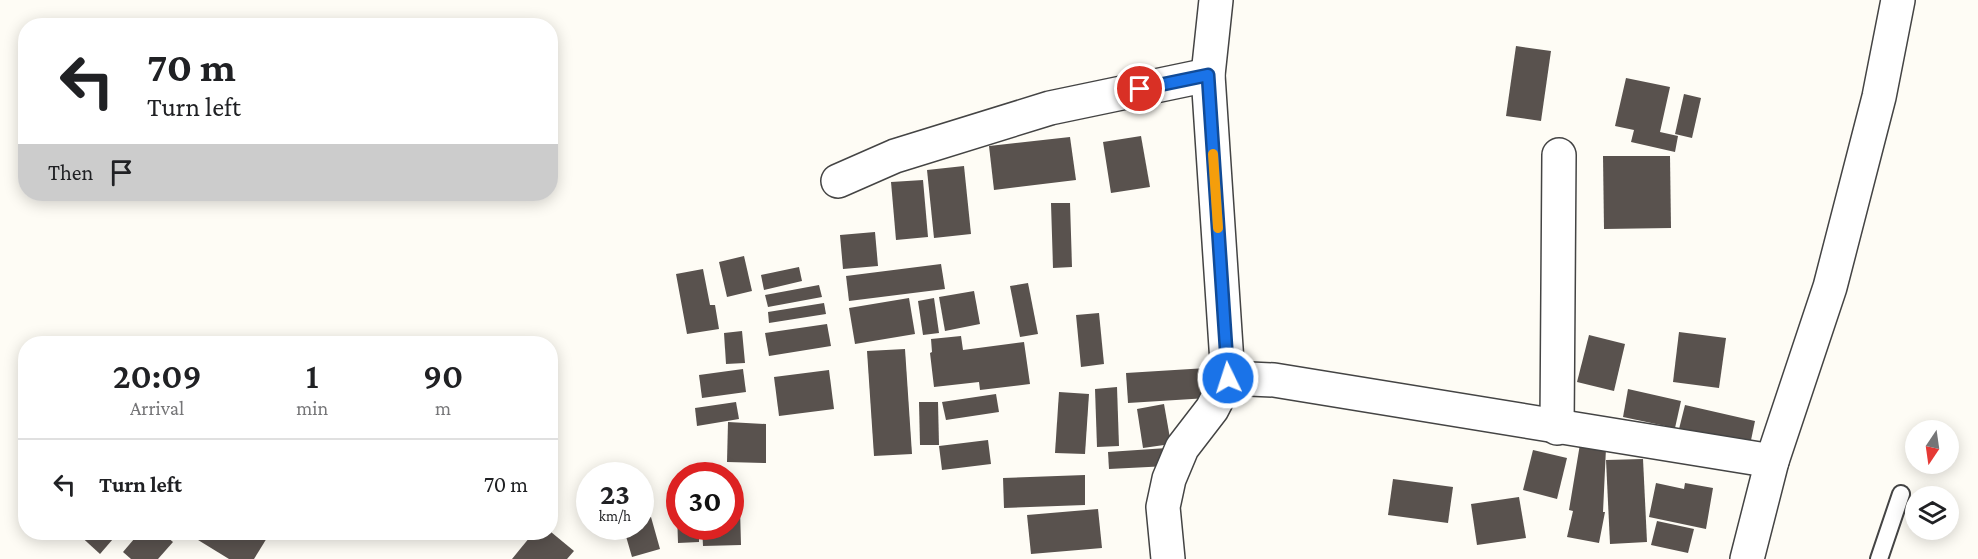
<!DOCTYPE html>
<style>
:root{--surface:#fff;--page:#f2f2f2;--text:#202124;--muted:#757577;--line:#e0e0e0}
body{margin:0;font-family:"Crimson Pro",serif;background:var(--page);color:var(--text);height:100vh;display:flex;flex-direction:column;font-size:22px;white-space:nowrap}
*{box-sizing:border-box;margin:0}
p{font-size:20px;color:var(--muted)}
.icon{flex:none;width:33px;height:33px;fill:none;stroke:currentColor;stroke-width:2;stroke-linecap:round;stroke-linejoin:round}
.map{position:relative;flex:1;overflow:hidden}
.details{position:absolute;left:18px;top:336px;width:540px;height:204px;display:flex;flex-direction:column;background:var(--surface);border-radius:24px;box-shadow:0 3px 15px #0003}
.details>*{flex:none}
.hud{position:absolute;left:18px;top:18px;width:540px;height:183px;border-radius:24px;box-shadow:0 3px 15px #0003;background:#fff;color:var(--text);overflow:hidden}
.needle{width:39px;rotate:193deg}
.tools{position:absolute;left:1905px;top:420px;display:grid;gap:12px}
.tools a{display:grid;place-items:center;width:54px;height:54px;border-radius:50%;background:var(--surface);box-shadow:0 3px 15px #0003;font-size:30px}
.speed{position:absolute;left:576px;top:462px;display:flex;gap:12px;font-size:30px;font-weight:700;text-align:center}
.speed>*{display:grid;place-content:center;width:78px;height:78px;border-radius:50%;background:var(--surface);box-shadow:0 3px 15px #0003;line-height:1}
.speed small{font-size:15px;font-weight:400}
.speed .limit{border:9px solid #d22;background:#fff;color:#111}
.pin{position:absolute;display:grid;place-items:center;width:51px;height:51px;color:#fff;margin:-26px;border:3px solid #fff;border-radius:50%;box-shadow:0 2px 6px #0007}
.me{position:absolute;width:66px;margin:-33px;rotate:356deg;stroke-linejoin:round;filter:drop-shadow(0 0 4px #0008)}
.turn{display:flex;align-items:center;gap:21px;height:126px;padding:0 30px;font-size:27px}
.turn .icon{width:78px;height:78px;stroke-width:2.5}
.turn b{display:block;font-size:42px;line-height:51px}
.then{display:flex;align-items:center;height:57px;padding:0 30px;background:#0003;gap:12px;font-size:22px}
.eta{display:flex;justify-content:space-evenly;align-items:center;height:102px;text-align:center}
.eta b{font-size:36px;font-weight:600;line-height:42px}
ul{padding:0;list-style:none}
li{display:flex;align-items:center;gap:18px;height:90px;padding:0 30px;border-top:2px solid var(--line)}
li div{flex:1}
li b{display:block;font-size:22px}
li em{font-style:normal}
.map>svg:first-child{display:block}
.building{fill:#59524e}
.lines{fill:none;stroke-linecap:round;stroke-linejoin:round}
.lane-casing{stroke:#444;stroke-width:20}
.street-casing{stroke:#444;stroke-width:36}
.lane{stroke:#fff;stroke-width:16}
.street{stroke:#fff;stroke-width:33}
.route-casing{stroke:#114b97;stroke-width:15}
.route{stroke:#1a73e8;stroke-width:10}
.slow{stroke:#f59e0b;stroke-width:10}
</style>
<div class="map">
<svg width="1978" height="559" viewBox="0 0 1978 559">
<rect width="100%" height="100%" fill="#fefcf5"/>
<g class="building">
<polygon points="1516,46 1551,51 1541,121 1506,116"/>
<polygon points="1626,78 1670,87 1660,132 1678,136 1675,152 1631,142 1634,130 1615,126"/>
<polygon points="1684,94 1701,98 1692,138 1675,134"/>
<polygon points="1141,136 1150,187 1111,193 1103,142"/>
<polygon points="1070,137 1076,180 994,190 989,146"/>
<polygon points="1603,156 1670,156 1671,228 1604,229"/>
<polygon points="964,166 971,234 934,238 927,170"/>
<polygon points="923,180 928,237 896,240 891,182"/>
<polygon points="1051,203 1070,203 1072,267 1053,268"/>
<polygon points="875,232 878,266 843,269 840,235"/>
<polygon points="744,256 752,291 727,297 719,262"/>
<polygon points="941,264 945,289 849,301 846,276"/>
<polygon points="799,267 802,281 764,290 761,275"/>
<polygon points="703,269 710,305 715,305 719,329 687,334 676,274"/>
<polygon points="1028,283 1038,334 1020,337 1010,286"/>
<polygon points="819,285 822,297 768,307 765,295"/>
<polygon points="974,291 980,324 945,331 939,297"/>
<polygon points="909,298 915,334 855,344 849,308"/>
<polygon points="934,298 939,333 923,335 918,301"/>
<polygon points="824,303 826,314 769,323 768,312"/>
<polygon points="1099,313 1104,364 1081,367 1076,315"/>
<polygon points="827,324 831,346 769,356 765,333"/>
<polygon points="742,331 745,363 726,364 724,333"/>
<polygon points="1679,332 1726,338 1719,388 1673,382"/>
<polygon points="1589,335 1625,344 1614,391 1577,382"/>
<polygon points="961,336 963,350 1024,342 1030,384 980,390 979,382 934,387 930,353 932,352 931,339"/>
<polygon points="905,349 912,454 874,456 867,351"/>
<polygon points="1207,368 1208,398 1128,403 1126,373"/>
<polygon points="743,369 746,392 702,398 699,375"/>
<polygon points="829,370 834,409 779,416 774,377"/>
<polygon points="1117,387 1119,446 1097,447 1095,389"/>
<polygon points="1628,389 1681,401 1675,428 1623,417"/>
<polygon points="1059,392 1089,394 1085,454 1055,453"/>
<polygon points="996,394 999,412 946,420 942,402"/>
<polygon points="736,402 739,419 697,426 695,408"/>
<polygon points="919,402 938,402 939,445 920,445"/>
<polygon points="1164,404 1171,444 1143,448 1137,409"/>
<polygon points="1685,405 1755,421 1750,445 1679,429"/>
<polygon points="728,422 766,424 766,463 727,462"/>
<polygon points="988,440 991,464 942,470 939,446"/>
<polygon points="1580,444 1606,448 1603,512 1605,512 1599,543 1567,537 1573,511 1569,510"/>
<polygon points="1167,448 1168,466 1109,469 1108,452"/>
<polygon points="1533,450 1567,458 1557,499 1523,490"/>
<polygon points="1643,459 1647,542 1610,544 1606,460"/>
<polygon points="1085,475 1085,505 1004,508 1003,478"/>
<polygon points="1393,479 1453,487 1448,523 1388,515"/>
<polygon points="1656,483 1684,489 1685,483 1713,488 1706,529 1649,517"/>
<polygon points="1519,497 1526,538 1477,545 1471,504"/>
<polygon points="740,508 741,545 703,546 702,526 730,526 730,509"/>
<polygon points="1098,509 1102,548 1031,554 1027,515"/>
<polygon points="677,513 680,513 680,526 699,526 699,542 678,543"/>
<polygon points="651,517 660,549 632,557 623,526 640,526 640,520"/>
<polygon points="1657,521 1694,529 1688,553 1651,545"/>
<polygon points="76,532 119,532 100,554"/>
<polygon points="140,532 161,532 173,542 158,559 131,559 123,552"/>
<polygon points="185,532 269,532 270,533 254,559 229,559"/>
<polygon points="534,532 551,532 574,551 567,559 512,559"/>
</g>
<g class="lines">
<defs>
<polyline id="lane" points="1879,559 1901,494"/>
<g id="street">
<polyline points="838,181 895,156 1050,108 1208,75"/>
<polyline points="1228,378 1274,380 1772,461"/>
<polyline points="1557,428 1559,155"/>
<polyline points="1168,559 1163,507 1169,479 1182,448 1212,409 1228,378 1208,75 1216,0"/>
<polyline points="1747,559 1772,461 1830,287 1879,97 1898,0"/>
</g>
</defs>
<use href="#lane" class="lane-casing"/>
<use href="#street" class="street-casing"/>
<use href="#lane" class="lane"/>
<use href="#street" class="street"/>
</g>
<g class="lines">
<defs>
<polyline id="route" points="1140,89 1208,75 1228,378"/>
</defs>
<use href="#route" class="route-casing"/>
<use href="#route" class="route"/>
<polyline class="slow" points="1213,154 1218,228"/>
</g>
</svg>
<div class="tools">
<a><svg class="needle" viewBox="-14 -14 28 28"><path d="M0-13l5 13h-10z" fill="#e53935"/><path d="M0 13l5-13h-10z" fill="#757577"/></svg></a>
<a><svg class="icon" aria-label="layers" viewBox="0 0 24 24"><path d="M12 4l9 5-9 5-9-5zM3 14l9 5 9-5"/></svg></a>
</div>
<div class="speed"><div>23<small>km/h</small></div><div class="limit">30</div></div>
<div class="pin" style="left:1140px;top:89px;background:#d93025"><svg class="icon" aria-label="arrive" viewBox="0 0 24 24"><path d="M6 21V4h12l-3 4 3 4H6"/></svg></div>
<svg class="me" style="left:1228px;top:378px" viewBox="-20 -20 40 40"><circle r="17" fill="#1a73e8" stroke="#fff" stroke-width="3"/><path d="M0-11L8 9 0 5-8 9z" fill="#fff"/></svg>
<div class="hud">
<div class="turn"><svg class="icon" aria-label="left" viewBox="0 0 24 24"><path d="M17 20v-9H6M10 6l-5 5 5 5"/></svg><div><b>70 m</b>Turn left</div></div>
<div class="then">Then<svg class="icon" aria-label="arrive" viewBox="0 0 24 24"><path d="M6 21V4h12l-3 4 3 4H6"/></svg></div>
</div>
<section class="details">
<div class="eta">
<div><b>20:09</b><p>Arrival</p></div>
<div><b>1</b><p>min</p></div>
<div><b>90</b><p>m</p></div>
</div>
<ul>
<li><svg class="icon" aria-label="left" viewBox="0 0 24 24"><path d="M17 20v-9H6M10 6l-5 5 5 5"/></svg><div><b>Turn left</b></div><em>70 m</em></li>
</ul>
</section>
</div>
